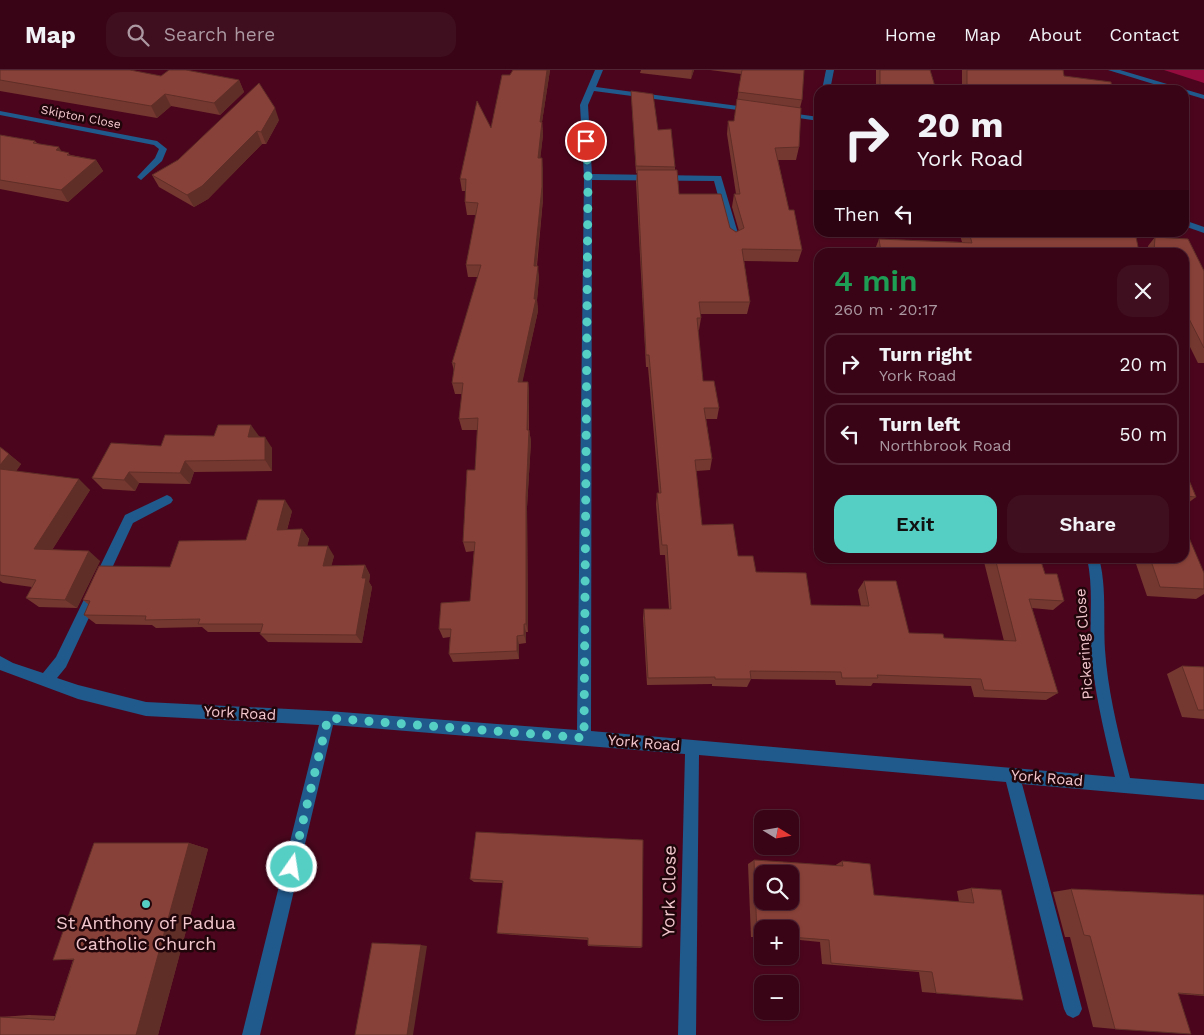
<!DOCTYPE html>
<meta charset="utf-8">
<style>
:root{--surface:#380416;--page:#3f0e1f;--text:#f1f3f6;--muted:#ab98a1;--line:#522535;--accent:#55cec4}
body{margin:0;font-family:"Work Sans",sans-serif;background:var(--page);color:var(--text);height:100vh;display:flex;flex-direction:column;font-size:19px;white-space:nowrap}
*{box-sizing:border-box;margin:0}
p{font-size:16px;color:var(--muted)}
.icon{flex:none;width:28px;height:28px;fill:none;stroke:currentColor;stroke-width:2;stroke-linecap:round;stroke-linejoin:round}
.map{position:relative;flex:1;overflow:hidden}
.sheet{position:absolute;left:814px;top:178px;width:375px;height:315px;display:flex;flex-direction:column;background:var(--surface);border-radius:15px;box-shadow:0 1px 4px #0004,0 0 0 1px var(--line)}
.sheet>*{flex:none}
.top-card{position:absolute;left:814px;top:15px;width:375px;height:152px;border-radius:15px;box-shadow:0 1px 4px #0004,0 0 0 1px var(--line);background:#380416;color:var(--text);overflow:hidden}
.needle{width:32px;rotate:101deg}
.tools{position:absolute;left:754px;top:740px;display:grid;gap:10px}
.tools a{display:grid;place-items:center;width:45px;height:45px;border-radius:10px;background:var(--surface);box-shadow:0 1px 4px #0004,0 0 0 1px var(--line);font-size:25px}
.pin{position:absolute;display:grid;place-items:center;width:42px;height:42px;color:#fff;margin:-21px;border:2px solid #fff;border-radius:50%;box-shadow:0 1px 5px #0007}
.me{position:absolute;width:55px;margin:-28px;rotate:13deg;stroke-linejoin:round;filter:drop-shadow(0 0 4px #0008)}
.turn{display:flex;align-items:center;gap:18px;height:105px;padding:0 20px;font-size:22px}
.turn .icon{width:65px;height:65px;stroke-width:2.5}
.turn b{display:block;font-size:35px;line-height:42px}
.then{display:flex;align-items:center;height:48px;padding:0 20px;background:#0003;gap:10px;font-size:19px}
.round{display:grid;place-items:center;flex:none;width:52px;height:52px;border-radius:15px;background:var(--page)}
.overview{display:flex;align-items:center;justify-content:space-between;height:85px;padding:0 20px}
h1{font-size:30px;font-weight:600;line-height:38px;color:#1e9e55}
.button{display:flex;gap:10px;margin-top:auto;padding:10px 20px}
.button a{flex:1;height:58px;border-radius:15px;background:var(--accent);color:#111;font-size:20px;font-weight:600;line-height:58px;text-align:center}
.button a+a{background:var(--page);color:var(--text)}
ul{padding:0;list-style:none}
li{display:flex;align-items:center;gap:15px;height:62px;margin:0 10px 8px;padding:0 10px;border:2px solid var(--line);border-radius:15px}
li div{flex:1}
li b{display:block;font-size:19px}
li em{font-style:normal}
header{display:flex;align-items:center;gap:30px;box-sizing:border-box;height:70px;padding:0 25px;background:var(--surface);border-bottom:1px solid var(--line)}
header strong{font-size:24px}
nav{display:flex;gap:28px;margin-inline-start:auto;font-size:18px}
.search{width:350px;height:45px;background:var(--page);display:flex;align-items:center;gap:12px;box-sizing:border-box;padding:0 18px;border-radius:15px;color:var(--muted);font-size:19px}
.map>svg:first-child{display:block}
.forest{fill:#940b3e}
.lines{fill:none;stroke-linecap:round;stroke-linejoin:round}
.minor{fill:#205a8d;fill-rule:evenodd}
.wall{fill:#753830}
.shaded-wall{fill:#5f2e27}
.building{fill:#884138;stroke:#5f2e27;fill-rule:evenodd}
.route{stroke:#55cec4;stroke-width:9;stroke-dasharray:0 16.2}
.poi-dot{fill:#55cec4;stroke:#20050b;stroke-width:2}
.labels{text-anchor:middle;stroke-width:5;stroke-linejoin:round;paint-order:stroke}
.far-street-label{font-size:12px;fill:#f2c7cd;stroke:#20050b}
.street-label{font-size:15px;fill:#f2c7cd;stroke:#20050b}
.near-street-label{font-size:18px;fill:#f2c7cd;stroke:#20050b}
.near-poi-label{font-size:18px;fill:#f2c7cd;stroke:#20050b}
</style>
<header>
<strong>Map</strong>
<div class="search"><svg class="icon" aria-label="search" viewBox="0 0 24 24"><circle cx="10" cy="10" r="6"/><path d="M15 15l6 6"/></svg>Search here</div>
<nav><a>Home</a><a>Map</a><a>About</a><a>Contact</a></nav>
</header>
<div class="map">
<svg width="1204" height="965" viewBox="0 0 1204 965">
<rect width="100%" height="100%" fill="#4b061d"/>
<polygon class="forest" points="1164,0 1204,0 1204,13"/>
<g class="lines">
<g class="minor">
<path d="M595 0H603L596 17 753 38 757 40 753 42 594 21 588 35 592 104 721 106 740 170 735 173 730 170 714 111 592 110 591 661 1115 707C1105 666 1095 625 1091 583 1089 551 1094 520 1087 488H1099C1107 518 1103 549 1105 580 1108 623 1119 666 1130 708L1204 714V730L1022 714 1082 939 1079 945 1073 948 1067 945 1064 939 1006 712 699 685 696 965H678L685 684 333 655 260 965H242L319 655 146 646 78 629 0 600V586L13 593 43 603 56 587 125 445 167 425 171 427 173 430 171 433 133 453 66 597 57 608 78 615 146 632 328 641 577 660 584 107 580 35Z"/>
<polygon points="826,0 834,0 830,20 822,20"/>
<polygon points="1108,0 1120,0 1204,25 1204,29 1184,23 1184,20 1173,20"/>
<polygon points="0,41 157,71 167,79 162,91 141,110 137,107 155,88 159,79 154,75 0,45"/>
<polygon points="782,42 819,47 819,51 785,46 781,44"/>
<polygon points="1184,150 1204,157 1204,163 1184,156"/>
</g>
</g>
<g class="wall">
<polygon points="0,0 161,6 239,10 244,22 220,45 171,36 157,48 0,21"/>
<polygon points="513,0 550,0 542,52 543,65 540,88 543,100 543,129 537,196 539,208 537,230 538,241 522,312 528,312 529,323 529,360 531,371 527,437 528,562 526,562 526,573 519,574 519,589 453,592 449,584 450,567 443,568 439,559 470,531 474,481 466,482 463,472 475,400 478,360 462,360 459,349 462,324 455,324 452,313 454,301 452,293 478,207 468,207 466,195 476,145 467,145 465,132 466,121 462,121 460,109 491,58 510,5"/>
<polygon points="641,0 694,0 691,9 640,3"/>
<polygon points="710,0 804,0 802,30 800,38 799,77 796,90 778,90 789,140 802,180 798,192 744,191 750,232 747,244 700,244 701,248 699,260 698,260 703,311 719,338 717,349 706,349 712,389 710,400 696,401 702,455 756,502 811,535 861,536 858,520 864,511 909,563 944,568 1004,571 983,488 1040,488 1045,504 1064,531 1053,540 1032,538 1058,623 1046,630 974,627 971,616 873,613 871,616 836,615 835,610 751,609 747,617 712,616 712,614 647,615 643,548 644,539 669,539 665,485 660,485 656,434 657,423 659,423 648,297 646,297 636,112 637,103 636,103 631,21 658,60 675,97 675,100 679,124 736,162 739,161 732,137 734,124 736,124 727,64 728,51 734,51 741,4"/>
<polygon points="876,0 930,0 936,20 876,20"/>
<polygon points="962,0 1063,0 1064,6 1112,20 962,20"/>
<polygon points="279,50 266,74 262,74 208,129 194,137 159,117 152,105 178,90"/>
<polygon points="0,65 35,71 37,73 71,85 96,90 103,101 68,132 0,119"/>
<polygon points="959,162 1135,162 1139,182 874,182 879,169 962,172"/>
<polygon points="1155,167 1188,169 1204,201 1204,293 1198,293 1184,265 1184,182 1148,182 1148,176"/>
<polygon points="259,366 272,378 272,401 194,402 190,414 139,413 135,421 103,419 92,408 161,376"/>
<polygon points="0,377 21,394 16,401 90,420 52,480 100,491 77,538 39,537 26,528 32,517 3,513 0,511"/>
<polygon points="1184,398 1196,427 1184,436"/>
<polygon points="292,441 287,460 302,459 309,469 307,476 334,486 331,496 365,495 370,505 369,512 372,517 362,573 268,572 260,564 261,562 208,562 202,557 156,558 152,555 96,554 84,545 89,535 83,530 170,497 246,470"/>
<polygon points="1134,488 1184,488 1204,503 1204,524 1196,529 1147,526"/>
<polygon points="1182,596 1204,597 1204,649 1182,647 1167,604"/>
<polygon points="476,762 642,877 640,878 588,876 588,870 501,864 497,863 503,813 474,812 470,809"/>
<polygon points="189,773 208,779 158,965 0,947 29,945 55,946 73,890 53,890"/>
<polygon points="754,790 834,796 842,791 874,825 959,832 957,821 971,818 1023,930 922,922 919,902 822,894 820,872 790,869 790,859 762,859 762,867 751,867 748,794"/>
<polygon points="1071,819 1204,825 1204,926 1178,924 1115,959 1093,957 1070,867 1065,867 1053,822"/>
</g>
<g class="shaded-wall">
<polygon points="547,0 550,0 542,52 540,52"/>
<polygon points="692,0 694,0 691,9"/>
<polygon points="239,10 244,22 220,45 214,33"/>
<polygon points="165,24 171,36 157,48 151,36"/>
<polygon points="275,38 279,50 266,74 261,62"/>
<polygon points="542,52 543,65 539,100 538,88"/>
<polygon points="257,61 262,74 208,129 194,137 187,125"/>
<polygon points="59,77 66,89 56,80"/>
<polygon points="542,88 543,100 543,129 535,208 534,196"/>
<polygon points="96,90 103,101 68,132 61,120"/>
<polygon points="538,196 539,208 537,230 538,241 520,323 518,312 534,229"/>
<polygon points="528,312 529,323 528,371 527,360"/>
<polygon points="251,355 259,366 255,378 248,367"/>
<polygon points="529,360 531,371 527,437 528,562 526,554 526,427"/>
<polygon points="265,367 272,378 272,401 265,390"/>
<polygon points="9,384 21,394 10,410 0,401 0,395"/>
<polygon points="185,391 194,402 190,414 180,403"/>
<polygon points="129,402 139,413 135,421 124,410"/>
<polygon points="79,409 90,420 47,488 34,479"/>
<polygon points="285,430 292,441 284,470 277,460"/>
<polygon points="302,459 309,469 305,486 298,476"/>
<polygon points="328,476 334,486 329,505 323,496"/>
<polygon points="89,481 100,491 77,538 65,530"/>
<polygon points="365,495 370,505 369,512 372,517 362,573 356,565 362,508"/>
<polygon points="524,554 526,562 526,573 524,565"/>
<polygon points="517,566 519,574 519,589 517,581"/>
<polygon points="189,773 208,779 158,965 136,965"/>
<polygon points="421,875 427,876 413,965 407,965"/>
</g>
<g class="building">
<polygon points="0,0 130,0 161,6 169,0 186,0 239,10 214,33 165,24 151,36 0,10"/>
<polygon points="513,0 547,0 540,52 542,52 538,88 542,88 542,117 534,196 538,196 534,229 536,229 518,312 528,312 527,360 529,360 526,427 526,554 524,554 524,565 517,566 517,581 449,584 451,559 439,559 441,533 470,531 475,472 463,472 467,400 475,400 478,348 459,349 463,313 452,313 455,293 452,293 481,195 466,195 478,133 465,132 466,109 460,109 477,31 491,58 502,5 510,5"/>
<polygon points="742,0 804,0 802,30 738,22"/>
<polygon points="880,0 930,0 936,20 880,20"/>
<polygon points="967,0 1063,0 1064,6 1111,12 1112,20 967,20"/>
<polygon points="259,13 275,38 261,62 257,61 202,116 187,125 152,105 178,90"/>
<polygon points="631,21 653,24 658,60 671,59 675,97 636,96"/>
<polygon points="737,29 801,38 799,77 775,78 789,140 794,140 802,180 742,179 750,232 699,232 701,248 697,248 703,311 714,311 719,338 704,338 712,389 695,390 702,455 733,454 738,486 753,486 756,502 806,503 811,535 869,536 864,511 896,511 909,563 943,564 944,568 1016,571 995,488 1040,488 1045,504 1057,504 1064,531 1029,529 1058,623 984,620 981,609 877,605 878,608 842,608 841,602 750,601 751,609 715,609 715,607 648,608 644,539 671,539 667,475 662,475 657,423 661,423 649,285 646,285 637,100 677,100 679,124 721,124 730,158 736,162 744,158 734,124 740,124 728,51 734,51"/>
<polygon points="0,65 35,71 33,73 59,77 56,80 69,83 67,85 96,90 61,120 0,110"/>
<polygon points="969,162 1135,162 1139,182 881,182 879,169 972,173"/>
<polygon points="1155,167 1188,169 1204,201 1204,278 1184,239 1184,182 1154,182"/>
<polygon points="218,355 251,355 248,367 265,367 265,390 185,391 180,403 129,402 124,410 92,408 111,373 161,376 165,365 214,366"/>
<polygon points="0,377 9,384 0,395"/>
<polygon points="1184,398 1196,427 1184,426"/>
<polygon points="0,399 79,409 34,479 89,481 65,530 26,528 36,510 0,505"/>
<polygon points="258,430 285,430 277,460 302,459 298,476 328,476 323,496 365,495 362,508 366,508 356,565 260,564 263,554 198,554 200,549 145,550 146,546 84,545 90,531 83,530 99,496 170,497 179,471 246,470"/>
<polygon points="1184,456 1204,503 1204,519 1160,517 1150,488 1184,488"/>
<polygon points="1182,596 1204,597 1204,640 1198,640"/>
<polygon points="476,762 643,770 642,877 588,875 588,868 497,863 503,811 470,809"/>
<polygon points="94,773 189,773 136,965 0,965 0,947 54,950 74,889 53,890"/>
<path d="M754 790 843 796 842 791 870 794 874 825 974 833 971 818 1001 820 1023 930 936 923 932 902 831 893 829 870 790 867V859H762V865H757ZM762 804H790V831H762Z"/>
<polygon points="1071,819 1204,825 1204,925 1178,923 1191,964 1115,959 1090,866 1084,865"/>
<polygon points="372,873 421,875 407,965 355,965"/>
</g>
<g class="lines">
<polyline class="route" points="292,797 328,648 584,668 588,107 586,71"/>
</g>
<circle class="poi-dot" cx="146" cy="834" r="5"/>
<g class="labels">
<g class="far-street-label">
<text transform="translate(81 47) rotate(11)" y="4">Skipton Close</text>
</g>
<g class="street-label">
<text transform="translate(1084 574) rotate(-94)" y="5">Pickering Close</text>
<text transform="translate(240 643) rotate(3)" y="5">York Road</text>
<text transform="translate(644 673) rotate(5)" y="5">York Road</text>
<text transform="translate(1047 708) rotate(5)" y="5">York Road</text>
</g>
<g class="near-street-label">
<text transform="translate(669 821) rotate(-89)" y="6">York Close</text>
</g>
<g class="near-poi-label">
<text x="146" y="859">St Anthony of Padua<tspan x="146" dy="21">Catholic Church</tspan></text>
</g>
</g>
</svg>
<div class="tools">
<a><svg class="needle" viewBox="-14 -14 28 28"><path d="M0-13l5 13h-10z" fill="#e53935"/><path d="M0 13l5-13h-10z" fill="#ab98a1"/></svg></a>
<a><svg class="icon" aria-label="search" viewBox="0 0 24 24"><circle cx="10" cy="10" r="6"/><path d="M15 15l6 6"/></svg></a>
<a>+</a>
<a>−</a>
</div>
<div class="pin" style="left:586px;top:71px;background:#d93025"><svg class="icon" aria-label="arrive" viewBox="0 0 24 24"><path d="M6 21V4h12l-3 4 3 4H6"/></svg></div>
<svg class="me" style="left:292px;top:797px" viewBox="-20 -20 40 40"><circle r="17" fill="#55cec4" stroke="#fff" stroke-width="3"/><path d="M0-11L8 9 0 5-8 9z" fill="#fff"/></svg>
<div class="top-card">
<div class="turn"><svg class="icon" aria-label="right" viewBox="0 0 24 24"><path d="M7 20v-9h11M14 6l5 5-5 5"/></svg><div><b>20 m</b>York Road</div></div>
<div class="then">Then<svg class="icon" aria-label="left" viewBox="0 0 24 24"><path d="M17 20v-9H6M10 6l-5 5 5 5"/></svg></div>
</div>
<section class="sheet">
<div class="overview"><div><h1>4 min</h1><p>260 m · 20:17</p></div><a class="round"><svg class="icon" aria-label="close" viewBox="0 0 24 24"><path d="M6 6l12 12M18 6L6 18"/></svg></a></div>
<ul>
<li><svg class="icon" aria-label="right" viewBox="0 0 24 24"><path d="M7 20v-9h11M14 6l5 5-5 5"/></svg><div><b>Turn right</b><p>York Road</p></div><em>20 m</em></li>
<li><svg class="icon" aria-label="left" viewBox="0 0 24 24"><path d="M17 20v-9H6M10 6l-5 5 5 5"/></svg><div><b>Turn left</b><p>Northbrook Road</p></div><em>50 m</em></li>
</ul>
<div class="button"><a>Exit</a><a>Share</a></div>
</section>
</div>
